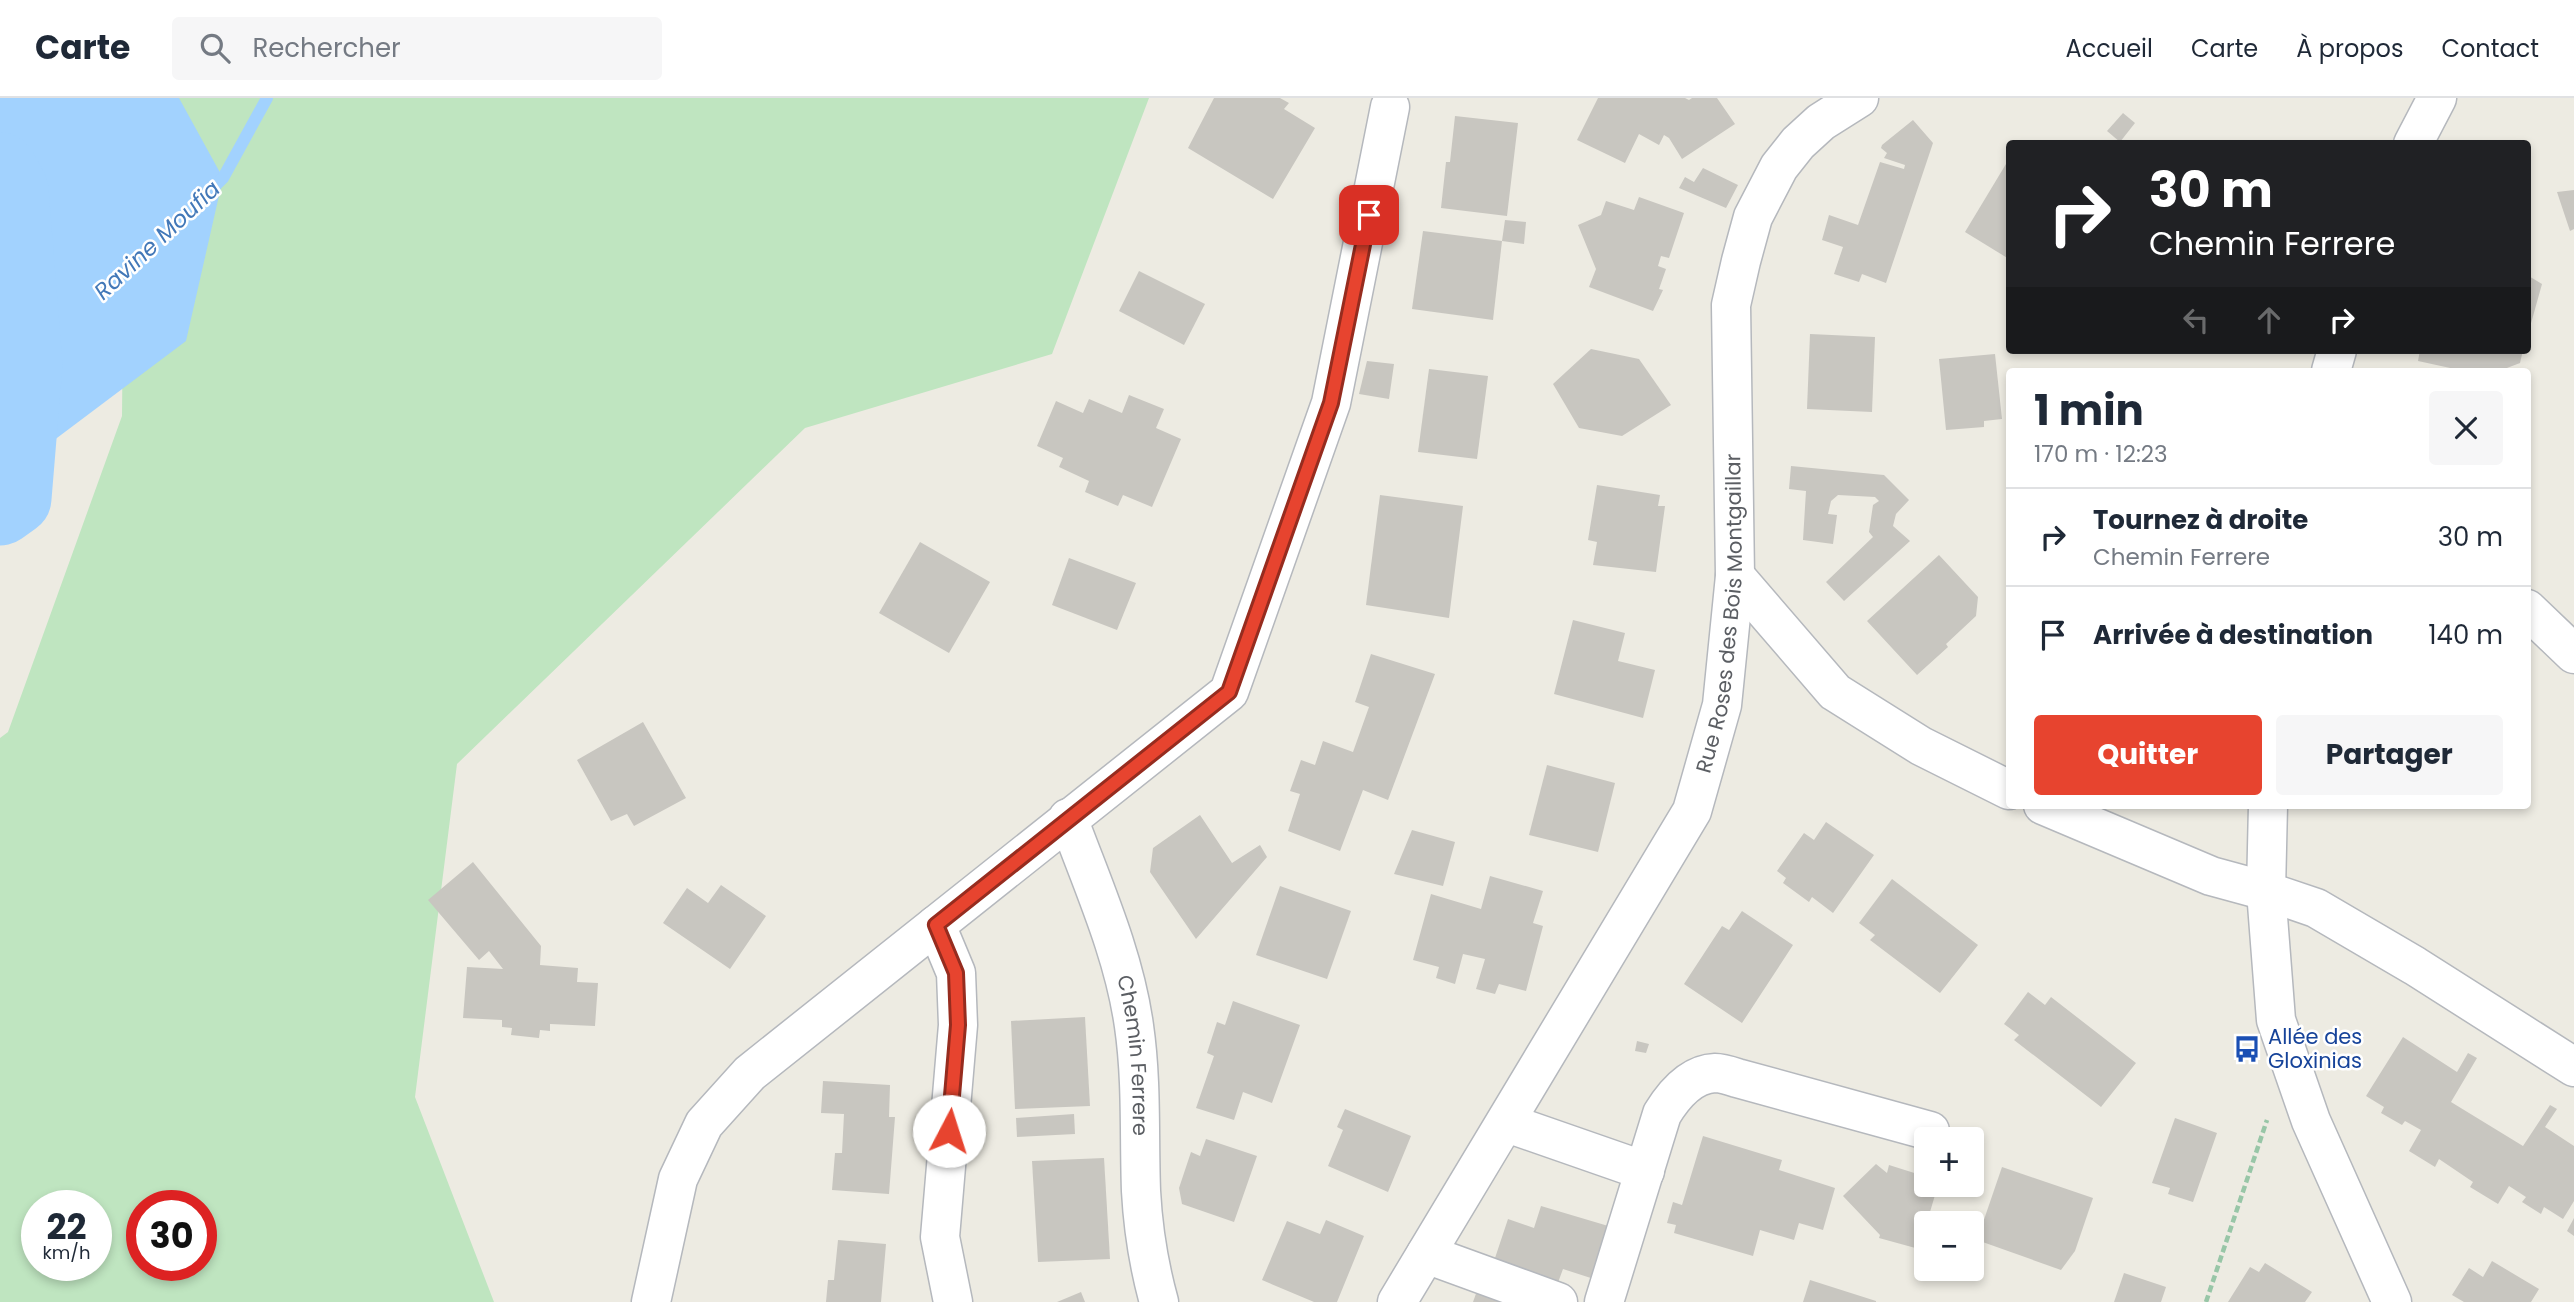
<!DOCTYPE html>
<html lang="fr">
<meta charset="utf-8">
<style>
:root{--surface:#fff;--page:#f6f6f7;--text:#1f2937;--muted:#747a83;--line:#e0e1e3;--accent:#e7442f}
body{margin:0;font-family:Poppins,sans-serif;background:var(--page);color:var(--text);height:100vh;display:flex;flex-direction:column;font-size:26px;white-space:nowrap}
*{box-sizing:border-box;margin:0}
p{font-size:23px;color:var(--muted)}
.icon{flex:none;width:38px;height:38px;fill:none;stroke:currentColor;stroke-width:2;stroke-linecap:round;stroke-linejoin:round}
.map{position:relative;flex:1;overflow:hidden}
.drawer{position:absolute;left:2006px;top:270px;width:525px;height:441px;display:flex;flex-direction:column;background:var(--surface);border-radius:7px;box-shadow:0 4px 10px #0003}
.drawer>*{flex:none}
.banner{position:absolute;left:2006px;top:42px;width:525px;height:214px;border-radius:7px;box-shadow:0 4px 10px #0003;background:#202124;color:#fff;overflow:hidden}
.controls{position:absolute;left:1914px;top:1029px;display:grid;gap:14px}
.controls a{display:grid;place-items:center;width:70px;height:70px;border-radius:7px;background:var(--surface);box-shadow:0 4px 10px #0003;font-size:35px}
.speed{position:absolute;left:21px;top:1092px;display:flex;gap:14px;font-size:35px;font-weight:700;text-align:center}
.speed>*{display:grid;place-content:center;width:91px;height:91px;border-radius:50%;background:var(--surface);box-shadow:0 4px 10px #0003;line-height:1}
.speed small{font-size:18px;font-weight:400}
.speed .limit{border:10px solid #d22;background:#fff;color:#111}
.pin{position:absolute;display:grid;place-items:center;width:60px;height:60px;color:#fff;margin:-30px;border-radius:14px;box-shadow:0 4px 10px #0006}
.me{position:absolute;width:77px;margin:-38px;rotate:5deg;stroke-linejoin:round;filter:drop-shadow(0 0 5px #0008)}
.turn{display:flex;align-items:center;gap:24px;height:147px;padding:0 28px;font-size:32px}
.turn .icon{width:91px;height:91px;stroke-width:2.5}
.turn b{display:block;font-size:49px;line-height:60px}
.lanes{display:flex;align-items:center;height:66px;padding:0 28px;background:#0003;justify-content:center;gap:35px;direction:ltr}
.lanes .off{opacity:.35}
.round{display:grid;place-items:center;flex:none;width:74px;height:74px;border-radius:7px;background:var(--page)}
.head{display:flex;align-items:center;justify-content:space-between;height:119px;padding:0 28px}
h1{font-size:42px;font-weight:700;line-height:52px}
.button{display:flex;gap:14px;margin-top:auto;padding:14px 28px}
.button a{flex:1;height:80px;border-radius:7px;background:var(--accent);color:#fff;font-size:28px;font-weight:700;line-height:80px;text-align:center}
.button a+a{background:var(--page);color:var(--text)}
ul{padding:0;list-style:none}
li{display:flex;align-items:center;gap:21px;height:98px;padding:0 28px;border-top:2px solid var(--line)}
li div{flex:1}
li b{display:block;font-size:26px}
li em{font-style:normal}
header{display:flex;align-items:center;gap:42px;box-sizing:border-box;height:98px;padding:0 35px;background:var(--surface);border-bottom:2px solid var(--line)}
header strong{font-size:33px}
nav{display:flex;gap:38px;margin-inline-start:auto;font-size:24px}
.search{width:490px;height:63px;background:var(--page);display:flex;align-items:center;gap:18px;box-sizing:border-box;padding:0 24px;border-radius:7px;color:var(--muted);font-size:26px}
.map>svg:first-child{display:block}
.green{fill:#bfe5c0;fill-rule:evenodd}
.water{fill:#a2d2fe}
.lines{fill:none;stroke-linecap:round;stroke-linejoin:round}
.stream{stroke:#a2d2fe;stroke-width:12}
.river{stroke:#a2d2fe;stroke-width:75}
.building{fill:#c8c6c0}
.minor-casing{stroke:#b5b8bd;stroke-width:41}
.path{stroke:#98c6a7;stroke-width:4.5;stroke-dasharray:7 3.5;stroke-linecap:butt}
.minor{stroke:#fff;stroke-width:38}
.route-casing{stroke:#962c1f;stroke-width:18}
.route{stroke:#e7442f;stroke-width:12}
.labels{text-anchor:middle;stroke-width:5;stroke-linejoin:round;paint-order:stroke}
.street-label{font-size:21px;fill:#5b5e63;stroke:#fff}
.transit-label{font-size:21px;fill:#164399;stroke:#fff;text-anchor:start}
.water-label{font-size:23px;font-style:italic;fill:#4278b8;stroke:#fff}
</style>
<header>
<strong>Carte</strong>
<div class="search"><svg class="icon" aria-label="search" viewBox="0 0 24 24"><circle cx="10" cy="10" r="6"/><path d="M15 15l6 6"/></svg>Rechercher</div>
<nav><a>Accueil</a><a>Carte</a><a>À propos</a><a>Contact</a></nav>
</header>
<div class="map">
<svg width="2574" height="1204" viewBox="0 0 2574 1204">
<rect width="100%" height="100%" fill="#edebe2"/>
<path class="green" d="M125 0H1149L1052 256 805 330 457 666 415 999 494 1204H0V640L8 634 122 318ZM37 1108H96V1167H37ZM142 1108H201V1167H142Z"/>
<polygon class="water" points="0,0 179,0 223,80 186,243 13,373 0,388"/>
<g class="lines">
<polyline class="stream" points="211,92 223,80 267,0"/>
<polyline class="river" points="0,72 11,92 25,267 14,400 0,410"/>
</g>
<g class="building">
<polygon points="1214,0 1280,0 1289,5 1284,11 1315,30 1273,101 1188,50"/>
<polygon points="1598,0 1685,0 1689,2 1692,0 1717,0 1735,26 1682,61 1669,40 1664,37 1659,47 1639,36 1625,65 1577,42"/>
<polygon points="2123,15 2135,25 2120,44 2107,33"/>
<polygon points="1455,18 1518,25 1507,118 1441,110 1446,64 1450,64"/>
<polygon points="1913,22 1933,45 1886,185 1862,176 1859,184 1834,176 1843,149 1822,142 1829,117 1858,127 1880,64 1904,71 1905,67 1884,60 1887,55 1881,50 1882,47"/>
<polygon points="2009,61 2009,161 1965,134"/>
<polygon points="1703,70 1738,87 1726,110 1679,90 1685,79 1694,84"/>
<polygon points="2574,92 2574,131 2570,133 2557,94"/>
<polygon points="1639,99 1684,115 1669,160 1661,158 1658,168 1666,171 1659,191 1663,192 1653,213 1589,189 1596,171 1578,127 1601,117 1606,103 1634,112"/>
<polygon points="1505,122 1526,124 1524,146 1502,143"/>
<polygon points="1423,133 1502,143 1493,222 1412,211"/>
<polygon points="1139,173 1205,206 1184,247 1119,213"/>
<polygon points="2527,177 2542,186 2528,236 2527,236"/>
<polygon points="1810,236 1875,239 1872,314 1807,311"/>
<polygon points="1591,251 1639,261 1671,307 1622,338 1579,330 1553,286"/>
<polygon points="2420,252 2523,252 2520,265 2499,273 2464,273 2418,263"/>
<polygon points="1995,256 2002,321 1984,323 1984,329 1946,332 1939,261"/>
<polygon points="1367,263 1394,266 1389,301 1359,296"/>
<polygon points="1429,271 1488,278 1477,361 1418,354"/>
<polygon points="1129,297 1164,311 1156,330 1181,341 1152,409 1123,397 1118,408 1085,394 1089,383 1059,369 1063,360 1037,348 1056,303 1083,315 1089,301 1122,315"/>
<polygon points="1791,368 1884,377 1909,402 1896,416 1893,428 1910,443 1844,503 1826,484 1873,439 1869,434 1873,407 1879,403 1875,399 1838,397 1831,403 1828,416 1837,417 1833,446 1803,442 1806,393 1789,391"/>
<polygon points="1597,387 1660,397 1658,408 1665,408 1656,474 1593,467 1597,444 1588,442"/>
<polygon points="1380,397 1463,408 1449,520 1366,507"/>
<polygon points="920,444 990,484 949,555 879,515"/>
<polygon points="1939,457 1978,499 1976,518 1946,546 1948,549 1917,577 1867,523"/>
<polygon points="1069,460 1136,485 1117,532 1052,507"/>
<polygon points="1573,522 1625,535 1618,563 1655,572 1643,620 1554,596"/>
<polygon points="1371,556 1435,576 1388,702 1363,692 1340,753 1288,733 1300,696 1290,693 1301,662 1315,667 1323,643 1353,654 1369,609 1355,604"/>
<polygon points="643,624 686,700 634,728 627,716 611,723 577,662"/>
<polygon points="1547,667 1615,685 1598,754 1529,737"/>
<polygon points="1200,717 1232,765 1260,747 1267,759 1196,841 1150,774 1153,750"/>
<polygon points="1826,724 1874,757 1833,815 1812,799 1809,804 1783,785 1786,780 1777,773 1804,735 1814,742"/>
<polygon points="1412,732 1455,744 1443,788 1394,776"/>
<polygon points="473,764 541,848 540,867 578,870 577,884 598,885 595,928 550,926 550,933 540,932 539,940 511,937 512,930 502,929 502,922 463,920 467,869 503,871 489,853 479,862 428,802"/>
<polygon points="1490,778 1543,793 1533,825 1543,828 1526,893 1499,886 1495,896 1476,891 1485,861 1463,856 1455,886 1436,880 1439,869 1413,862 1431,796 1481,811"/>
<polygon points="1892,781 1978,847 1940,895 1870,842 1875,837 1859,825"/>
<polygon points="721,787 766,818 730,871 663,825 687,790 708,805"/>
<polygon points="1280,788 1351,813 1327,881 1256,857"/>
<polygon points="1742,813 1793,847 1742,925 1684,886 1722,828 1729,832"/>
<polygon points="2028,894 2045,907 2051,899 2136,965 2101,1009 2014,942 2019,937 2004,926"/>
<polygon points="1233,903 1300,927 1272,1005 1243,994 1234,1022 1196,1010 1214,958 1207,955 1217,924 1225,927"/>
<polygon points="1085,919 1090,1008 1015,1011 1011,923"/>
<polygon points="2403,939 2457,974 2468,955 2477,960 2451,1004 2523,1048 2550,1007 2557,1011 2545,1029 2574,1048 2574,1103 2563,1121 2544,1109 2541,1116 2522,1104 2526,1099 2509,1088 2498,1106 2470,1089 2473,1084 2439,1061 2435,1069 2409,1053 2421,1032 2405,1023 2402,1027 2381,1015 2384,1009 2366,998"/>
<polygon points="1637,943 1649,946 1646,955 1635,953"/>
<polygon points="823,983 890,987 889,1019 895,1019 889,1096 832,1092 835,1055 842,1055 844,1016 821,1015"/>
<polygon points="1345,1011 1411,1038 1388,1094 1328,1068 1343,1032 1337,1029"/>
<polygon points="1074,1016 1075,1036 1017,1039 1016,1020"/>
<polygon points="2175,1020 2217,1035 2193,1104 2168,1096 2170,1090 2152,1085"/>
<polygon points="1703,1038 1782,1062 1779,1072 1835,1090 1823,1132 1799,1125 1794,1142 1760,1132 1753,1158 1674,1135 1676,1127 1667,1125 1673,1104 1682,1107"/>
<polygon points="1206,1041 1257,1058 1234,1124 1182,1106 1179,1090 1191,1054 1200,1058"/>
<polygon points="1104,1060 1110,1161 1038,1164 1032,1063"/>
<polygon points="1876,1066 1887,1075 1889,1067 1927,1079 1927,1087 1938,1087 1919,1151 1879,1140 1880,1137 1843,1098"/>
<polygon points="2002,1069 2093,1100 2075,1153 2061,1172 1977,1142"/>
<polygon points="1541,1108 1615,1130 1597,1182 1563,1171 1556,1190 1492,1169 1508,1121 1534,1130"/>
<polygon points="2574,1120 2574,1138 2567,1133"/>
<polygon points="1326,1122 1364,1138 1337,1204 1314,1204 1262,1182 1287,1123 1320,1136"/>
<polygon points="838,1142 886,1146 881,1204 826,1204 828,1182 834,1182"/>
<polygon points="2492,1163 2539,1191 2531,1204 2464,1204 2452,1197 2469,1170 2483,1179"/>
<polygon points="2265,1165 2312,1194 2305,1204 2228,1204 2250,1169 2259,1174"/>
<polygon points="2124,1175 2166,1189 2161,1204 2114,1204"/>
<polygon points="1810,1182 1876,1203 1876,1204 1803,1204"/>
<polygon points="1478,1190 1507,1204 1473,1204"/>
<polygon points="1081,1194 1085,1204 1057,1204"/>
</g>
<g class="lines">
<defs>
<g id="minor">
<polyline points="2413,46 2437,0"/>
<polyline points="2331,273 2337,252"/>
<polyline points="1735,478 1835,594 1921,648 2009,692"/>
<polyline points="2527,511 2574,556"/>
<polyline points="2043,707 2211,778 2266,793 2316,810 2415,868 2574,969"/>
<polyline points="2268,707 2266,793 2276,922 2311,1023 2392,1204"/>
<path id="s1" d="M1068 720C1093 788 1124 856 1134 928 1142 983 1139 1038 1141 1093 1143 1130 1149 1168 1159 1204"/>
<polyline points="936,827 956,875 958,927 940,1139 953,1204"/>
<polyline points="1507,1025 1645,1073"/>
<polyline points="1426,1156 1558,1204"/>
<polyline points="651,1204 678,1081 704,1026 750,975 1229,594 1331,305 1390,9"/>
<path id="s2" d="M1397 1204 1692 713 1722 607 1735 478 1731 207 1741 163 1753 119 1779 69 1798 45 1821 24 1859 0"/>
<path d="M1604 1204 1662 1016C1673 998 1690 976 1715 975 1722 975 1731 978 1737 980L1930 1033"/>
</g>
</defs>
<use href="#minor" class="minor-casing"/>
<polyline class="path" points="2206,1204 2267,1022"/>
<use href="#minor" class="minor"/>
</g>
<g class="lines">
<defs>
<polyline id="route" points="949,1033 958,927 956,875 936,827 1229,594 1331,305 1369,117"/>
</defs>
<use href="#route" class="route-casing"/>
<use href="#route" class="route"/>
</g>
<defs>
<symbol id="bus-bare" viewBox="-9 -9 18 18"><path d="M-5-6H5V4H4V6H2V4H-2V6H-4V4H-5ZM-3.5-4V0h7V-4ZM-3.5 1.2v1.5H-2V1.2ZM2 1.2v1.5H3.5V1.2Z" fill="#1a4fb4" stroke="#fff" stroke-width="2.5" paint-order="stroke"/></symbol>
</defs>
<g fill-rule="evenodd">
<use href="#bus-bare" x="2228" y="932" width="38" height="38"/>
</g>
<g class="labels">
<g class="street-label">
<text dy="7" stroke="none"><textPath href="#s2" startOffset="774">Rue Roses des Bois Montgaillar</textPath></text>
<text dy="7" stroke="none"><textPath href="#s1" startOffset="248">Chemin Ferrere</textPath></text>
</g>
<g class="transit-label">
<text x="2268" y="946">Allée des<tspan x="2268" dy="24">Gloxinias</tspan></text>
</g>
<g class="water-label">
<text transform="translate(157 142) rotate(-43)" y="8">Ravine Moufia</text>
</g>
</g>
</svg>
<div class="controls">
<a>+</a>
<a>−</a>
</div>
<div class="speed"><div>22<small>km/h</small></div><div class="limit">30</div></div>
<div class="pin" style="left:1369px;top:117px;background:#d93025"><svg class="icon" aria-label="arrive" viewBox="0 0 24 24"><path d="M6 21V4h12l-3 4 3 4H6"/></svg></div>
<svg class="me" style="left:949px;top:1033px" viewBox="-20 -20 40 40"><circle r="19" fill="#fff"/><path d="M0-13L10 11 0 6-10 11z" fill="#e7442f"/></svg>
<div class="banner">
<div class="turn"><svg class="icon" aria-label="right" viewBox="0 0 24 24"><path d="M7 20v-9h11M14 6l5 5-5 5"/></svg><div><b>30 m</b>Chemin Ferrere</div></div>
<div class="lanes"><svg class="icon off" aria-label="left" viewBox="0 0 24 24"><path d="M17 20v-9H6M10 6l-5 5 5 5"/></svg><svg class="icon off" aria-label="ahead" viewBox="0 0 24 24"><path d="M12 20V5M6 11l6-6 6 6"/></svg><svg class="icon" aria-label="right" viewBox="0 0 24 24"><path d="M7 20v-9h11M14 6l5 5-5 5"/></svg></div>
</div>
<section class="drawer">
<div class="head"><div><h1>1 min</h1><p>170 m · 12:23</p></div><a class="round"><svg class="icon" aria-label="close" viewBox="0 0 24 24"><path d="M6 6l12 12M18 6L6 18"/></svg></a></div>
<ul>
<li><svg class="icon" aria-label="right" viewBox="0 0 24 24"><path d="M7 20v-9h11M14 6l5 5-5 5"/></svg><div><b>Tournez à droite</b><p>Chemin Ferrere</p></div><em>30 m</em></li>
<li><svg class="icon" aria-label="arrive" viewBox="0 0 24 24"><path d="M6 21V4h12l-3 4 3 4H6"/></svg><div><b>Arrivée à destination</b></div><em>140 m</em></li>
</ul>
<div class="button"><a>Quitter</a><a>Partager</a></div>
</section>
</div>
